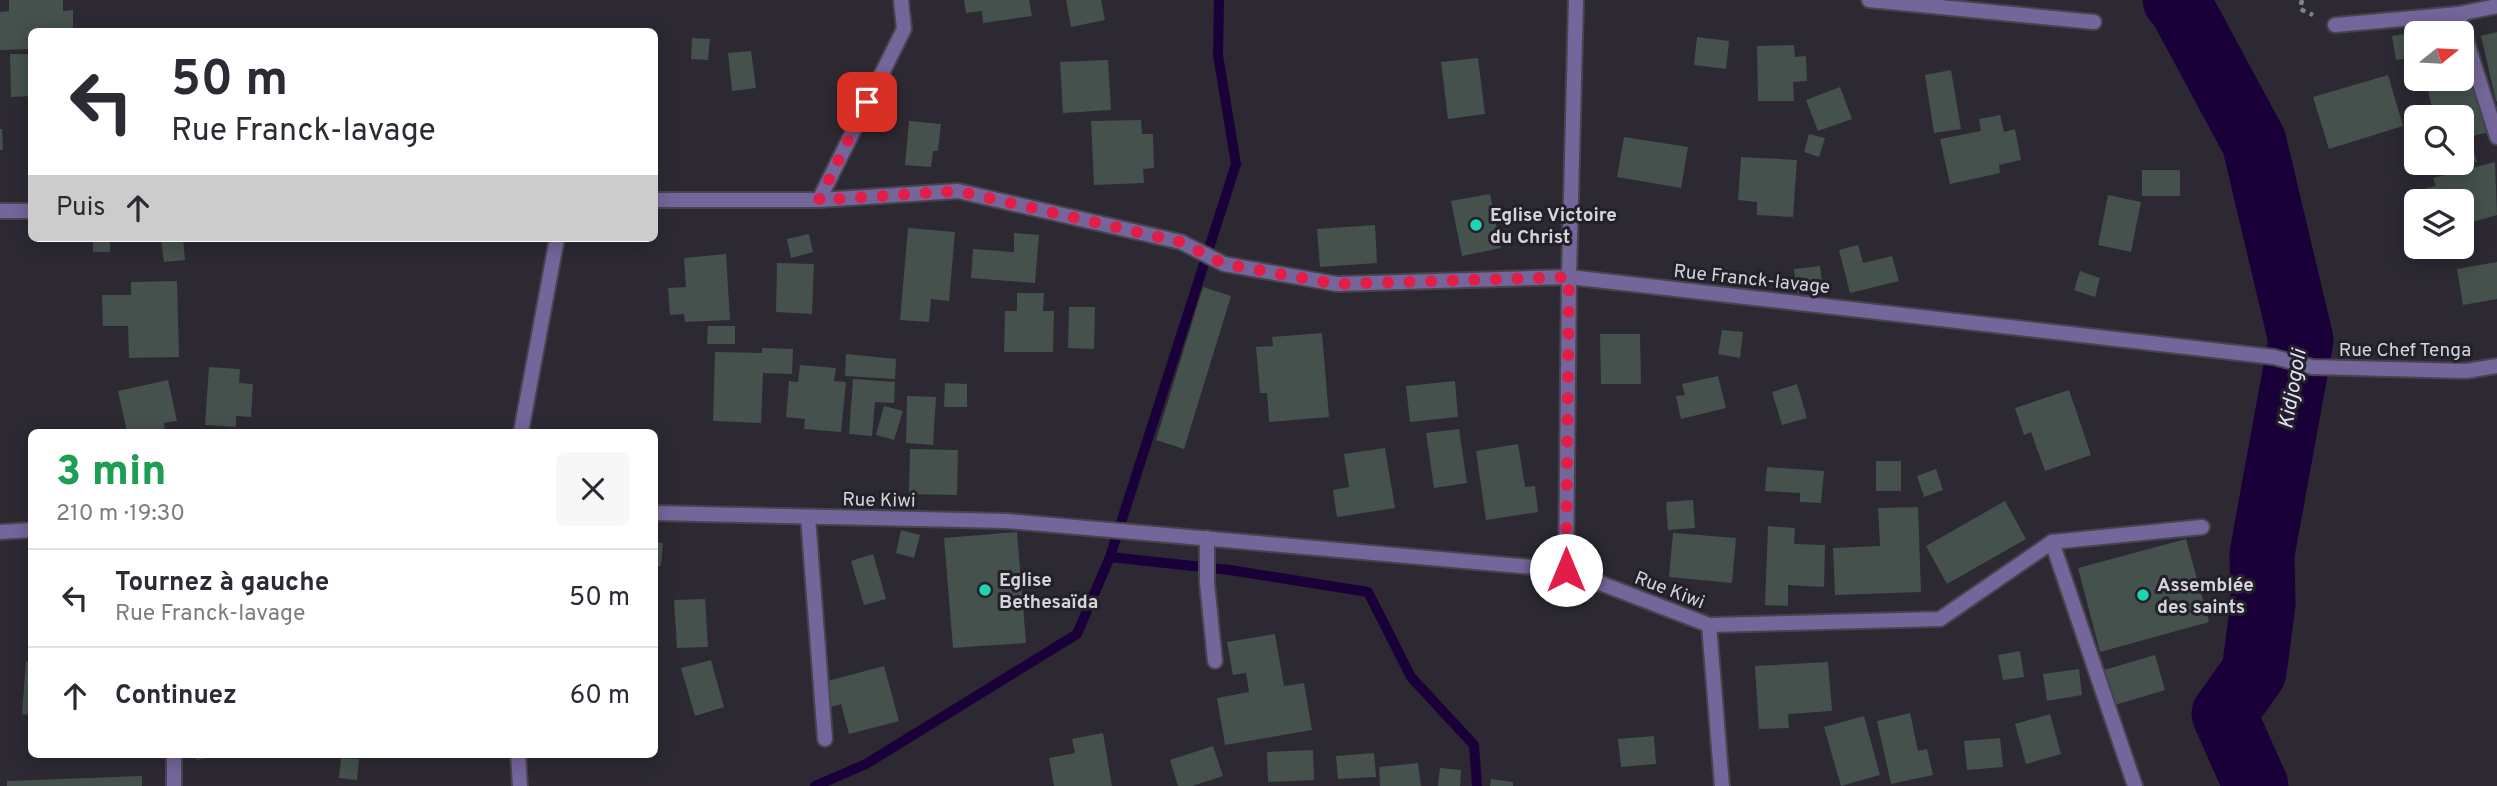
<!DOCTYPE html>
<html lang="fr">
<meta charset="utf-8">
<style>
:root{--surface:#fff;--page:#f7f7f7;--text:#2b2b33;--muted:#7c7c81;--line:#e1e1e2}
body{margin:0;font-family:Overpass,sans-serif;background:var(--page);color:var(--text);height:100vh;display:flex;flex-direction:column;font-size:26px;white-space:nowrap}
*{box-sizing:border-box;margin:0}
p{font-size:23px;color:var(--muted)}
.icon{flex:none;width:38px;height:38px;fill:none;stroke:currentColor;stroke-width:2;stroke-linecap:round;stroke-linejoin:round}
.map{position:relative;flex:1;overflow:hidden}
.sheet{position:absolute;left:28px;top:429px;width:630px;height:329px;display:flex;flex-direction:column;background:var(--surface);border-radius:10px;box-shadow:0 4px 18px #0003}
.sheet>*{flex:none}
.banner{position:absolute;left:28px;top:28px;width:630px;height:214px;border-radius:10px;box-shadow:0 4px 18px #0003;background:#fff;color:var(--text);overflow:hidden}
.needle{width:46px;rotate:72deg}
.buttons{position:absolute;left:2404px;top:21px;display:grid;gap:14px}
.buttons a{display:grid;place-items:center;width:70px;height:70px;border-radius:10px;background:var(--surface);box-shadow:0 4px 18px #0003;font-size:35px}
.pin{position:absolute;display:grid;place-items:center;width:60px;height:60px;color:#fff;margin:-30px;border-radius:14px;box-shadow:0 4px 10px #0006}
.me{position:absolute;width:77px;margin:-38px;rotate:0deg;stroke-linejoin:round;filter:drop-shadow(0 0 5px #0008)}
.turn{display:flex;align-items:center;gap:24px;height:147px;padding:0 28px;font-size:32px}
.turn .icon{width:91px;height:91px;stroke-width:2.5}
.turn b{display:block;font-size:49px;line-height:60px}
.then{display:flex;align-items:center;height:66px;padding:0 28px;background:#0003;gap:14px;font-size:26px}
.round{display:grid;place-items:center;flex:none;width:74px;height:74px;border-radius:10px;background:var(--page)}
.head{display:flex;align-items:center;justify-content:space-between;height:119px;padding:0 28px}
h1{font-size:42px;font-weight:800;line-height:52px;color:#1e9e55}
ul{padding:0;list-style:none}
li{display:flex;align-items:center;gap:21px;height:98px;padding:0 28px;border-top:2px solid var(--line)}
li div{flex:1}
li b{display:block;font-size:26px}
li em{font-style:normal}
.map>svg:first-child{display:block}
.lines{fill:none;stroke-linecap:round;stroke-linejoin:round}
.stream{stroke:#1a0039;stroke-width:10}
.river{stroke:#1a0039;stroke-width:65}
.building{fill:#44514c}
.lane-casing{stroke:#47444e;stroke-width:18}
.street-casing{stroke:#47444e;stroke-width:18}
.path{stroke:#838189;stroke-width:4.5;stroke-dasharray:5 5;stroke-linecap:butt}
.lane{stroke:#74659b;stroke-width:14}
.street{stroke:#74659b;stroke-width:14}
.route{stroke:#e11d48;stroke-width:12;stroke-dasharray:0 21.6}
.poi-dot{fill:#1fd5b0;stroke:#222029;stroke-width:2.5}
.labels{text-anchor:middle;stroke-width:6;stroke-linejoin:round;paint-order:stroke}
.poi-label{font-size:19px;font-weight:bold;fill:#d5d4da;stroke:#222029;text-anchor:start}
.street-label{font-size:19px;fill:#d5d4da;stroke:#222029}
.water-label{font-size:21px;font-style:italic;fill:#e6e1f8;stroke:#222029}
</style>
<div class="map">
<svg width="2497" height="786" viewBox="0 0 2497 786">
<rect width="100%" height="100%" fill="#2c2933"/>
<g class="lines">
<g class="stream">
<polyline points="2178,1 2184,0"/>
<polyline points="1110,557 1230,570 1368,592 1411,677 1474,745 1477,786"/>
<polyline points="815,786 866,764 1077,634 1110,557 1236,164 1218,55 1219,0"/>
</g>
<polyline class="river" points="2175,0 2178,1 2254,142 2301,340 2262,554 2263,604 2254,672 2224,714 2256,786"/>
</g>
<g class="building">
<polygon points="9,0 63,0 63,11 73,10 73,32 32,32 32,49 0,50 0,12 9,11"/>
<polygon points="964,0 1029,0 1032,16 983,23 982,11 966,13"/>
<polygon points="1066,0 1101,0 1105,20 1071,27"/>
<polygon points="2417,32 2417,57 2396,60 2392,36"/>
<polygon points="2497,32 2497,101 2496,101 2481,36"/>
<polygon points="1697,37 1729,41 1726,69 1694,65"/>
<polygon points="692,38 710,39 708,60 691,59"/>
<polygon points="1794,45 1795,57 1806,56 1807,81 1793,82 1794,101 1758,101 1757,46"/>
<polygon points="751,51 756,88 732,91 728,53"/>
<polygon points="10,54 32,54 32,96 11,97"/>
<polygon points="1478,58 1485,114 1448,119 1441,62"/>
<polygon points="1108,60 1111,110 1063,113 1060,62"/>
<polygon points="2475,65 2491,132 2462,138 2462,117 2434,117 2428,90 2444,85 2443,79 2462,79 2462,67"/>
<polygon points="1951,70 1961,129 1934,133 1925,75"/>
<polygon points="2388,75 2403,126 2329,149 2313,97"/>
<polygon points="1840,87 1852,119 1818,131 1806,100"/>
<polygon points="2000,115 2004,132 2015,129 2021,160 1999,165 2000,173 1950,184 1940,139 1981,131 1979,119"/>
<polygon points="1141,120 1142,134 1153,134 1154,168 1143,169 1144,183 1094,185 1091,121"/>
<polygon points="909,121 941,124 938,151 933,151 931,167 905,165"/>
<polygon points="0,129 2,129 3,150 0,150"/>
<polygon points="1809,134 1825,138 1819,157 1804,152"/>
<polygon points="1624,137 1688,147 1681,188 1617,177"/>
<polygon points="2471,139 2477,162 2430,173 2428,163 2462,163 2462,141"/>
<polygon points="1741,157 1797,160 1793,217 1757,215 1757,202 1738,200"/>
<polygon points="2495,162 2497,215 2462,225 2462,201 2430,201 2426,188 2436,186 2433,178"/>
<rect x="2142" y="170" width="38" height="26"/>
<polygon points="1490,194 1501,248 1462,256 1451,201"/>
<polygon points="2108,195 2141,202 2131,252 2098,245"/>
<polygon points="1375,225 1377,263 1320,267 1317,229"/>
<polygon points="908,228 955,232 949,301 931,299 929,322 900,320"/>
<polygon points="2462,229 2469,254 2448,258 2446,247 2462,247"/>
<polygon points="1014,233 1039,235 1035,283 971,278 973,249 1014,252"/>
<polygon points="809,234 813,252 791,258 787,239"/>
<rect x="93" y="238" width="17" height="14"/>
<polygon points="183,238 185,260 164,262 161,240"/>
<polygon points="1858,245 1863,263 1892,256 1899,281 1850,293 1839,250"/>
<polygon points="726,254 730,320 685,322 684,314 670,315 668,288 686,287 684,258"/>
<polygon points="2497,262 2497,299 2463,305 2457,269"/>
<polygon points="777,263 814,264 812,314 776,312"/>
<polygon points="1820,266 1823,290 1797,293 1794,269"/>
<polygon points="2080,271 2100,278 2095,297 2074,290"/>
<polygon points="177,281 179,357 129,358 128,326 103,326 102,295 131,295 131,282"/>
<polygon points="1203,287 1231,296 1184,449 1156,440"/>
<polygon points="1017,293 1044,293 1043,311 1054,311 1053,352 1004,352 1005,311 1017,311"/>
<polygon points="1069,307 1095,307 1094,349 1068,348"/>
<polygon points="708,326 735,326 735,344 707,344"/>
<polygon points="1722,330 1743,332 1740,358 1718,354"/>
<polygon points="1322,333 1329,417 1269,422 1267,393 1260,393 1256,347 1273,346 1272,337"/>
<polygon points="1600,334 1640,334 1641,384 1601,384"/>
<polygon points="762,348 793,349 792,374 763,373 761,423 713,421 715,352 762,353"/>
<polygon points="846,354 896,359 895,379 845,376"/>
<polygon points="800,365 836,368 834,381 846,382 841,432 804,429 805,419 786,417 789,381 798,382"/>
<polygon points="209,367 240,369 239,383 253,384 251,417 236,416 236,427 205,425"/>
<polygon points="1718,376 1726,408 1681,419 1676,396 1685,395 1682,384"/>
<polygon points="853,379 895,382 894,403 875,402 872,436 849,434"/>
<polygon points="168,380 177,421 164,423 165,432 127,432 118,391"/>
<polygon points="1455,381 1458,417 1410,422 1406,386"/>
<polygon points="945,383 967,384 967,407 944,407"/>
<polygon points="1797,384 1807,418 1782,425 1772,392"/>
<polygon points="2069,390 2091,455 2045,471 2031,432 2024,435 2015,408"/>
<polygon points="907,396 936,397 933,445 906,443"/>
<polygon points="884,406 903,411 894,440 876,435"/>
<polygon points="1459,429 1467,483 1434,488 1426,433"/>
<polygon points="1518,444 1525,487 1535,486 1538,512 1486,520 1476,451"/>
<polygon points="1385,448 1395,508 1337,517 1333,490 1349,487 1344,454"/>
<polygon points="910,449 958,450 957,495 909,494"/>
<rect x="1876" y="461" width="25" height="30"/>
<polygon points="1767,467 1824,471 1821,503 1800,502 1800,493 1765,491"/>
<polygon points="1936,469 1943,490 1924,497 1917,476"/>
<polygon points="1693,500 1695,528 1668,530 1666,502"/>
<polygon points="2005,501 2026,539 1947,584 1926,546"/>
<polygon points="1918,507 1921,592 1835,595 1833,548 1880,546 1878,508"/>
<polygon points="1768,526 1795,528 1794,544 1825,545 1824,587 1788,585 1788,606 1765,605"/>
<polygon points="901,530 920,535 914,558 896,553"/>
<polygon points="1017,532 1026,643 953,648 944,538"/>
<polygon points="1673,533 1736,538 1732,583 1669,577"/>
<polygon points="2186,539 2209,622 2100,652 2078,568"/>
<polygon points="654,542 663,543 661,566 654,566"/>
<polygon points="873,554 886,599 864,605 851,561"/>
<polygon points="705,599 708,647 677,648 674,600"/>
<polygon points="1275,634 1284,686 1304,683 1312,730 1225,745 1217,698 1249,692 1246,673 1233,675 1227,642"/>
<polygon points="2020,651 2024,677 2003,680 1998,655"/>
<polygon points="2155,655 2165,690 2115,705 2104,670"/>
<polygon points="711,660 724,707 695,716 681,668"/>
<polygon points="26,661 32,661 32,715 22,714"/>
<polygon points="1828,662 1832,711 1788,714 1789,728 1759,729 1755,666"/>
<polygon points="884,666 899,721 849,734 841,704 827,708 820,683"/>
<polygon points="2079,669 2082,695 2047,701 2043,674"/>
<polygon points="1910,713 1918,751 1927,749 1933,775 1891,784 1877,721"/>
<polygon points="2050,714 2061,754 2026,764 2015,724"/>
<polygon points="1864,716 1880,775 1841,786 1824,727"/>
<polygon points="1103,733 1112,786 1054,786 1049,758 1075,753 1072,739"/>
<polygon points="1654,736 1656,764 1621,767 1618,739"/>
<polygon points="2000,738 2003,767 1967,770 1964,741"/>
<polygon points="1213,746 1223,776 1192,786 1178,786 1170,760"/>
<polygon points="1313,750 1314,780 1268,782 1267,752"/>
<polygon points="1374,753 1376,777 1338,779 1336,756"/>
<polygon points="195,754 217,754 217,755 197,760"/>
<polygon points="341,758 359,759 357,780 339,778"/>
<polygon points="1418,763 1421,786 1380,786 1379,767"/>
<polygon points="1440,768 1461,770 1460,786 1438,786"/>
<polygon points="142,776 142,786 7,786 7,781"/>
<polygon points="1491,779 1513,782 1513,786 1490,786"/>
</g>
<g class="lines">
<defs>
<g id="lane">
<polyline points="2458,14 2497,137"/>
<polyline points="808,517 825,739"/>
<polyline points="1207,538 1207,583 1215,661"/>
<polyline points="2052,542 2135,786"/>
</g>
<g id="street">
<polyline points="1869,0 2094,22"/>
<polyline points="2335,25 2458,14 2497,6"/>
<polyline points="654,200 819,200 958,191 1181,242 1224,264 1337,284 1569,277 2274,357 2312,367 2466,371 2497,366"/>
<polyline points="819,200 904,29 901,0"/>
<polyline points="0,211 32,211"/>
<polyline points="521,432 557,238"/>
<polyline points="654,513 1007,521 1566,570 1709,625 1940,619 2052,542 2202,527"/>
<polyline points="0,532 32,530"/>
<polyline points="1566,570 1569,277 1576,0"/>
<polyline points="1709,625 1722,786"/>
<polyline points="518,754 520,786"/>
<polyline points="174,786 174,754"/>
</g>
</defs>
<use href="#lane" class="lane-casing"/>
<use href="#street" class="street-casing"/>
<polyline class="path" points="2302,0 2300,9 2313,15"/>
<use href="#lane" class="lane"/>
<use href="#street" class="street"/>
</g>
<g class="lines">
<polyline class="route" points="867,102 819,200 958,191 1181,242 1224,264 1336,284 1569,277 1566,570"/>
</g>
<g class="poi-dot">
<circle cx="1476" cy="225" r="7"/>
<circle cx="985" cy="590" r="7"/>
<circle cx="2143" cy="595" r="7"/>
</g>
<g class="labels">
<g class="poi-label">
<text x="1490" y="221">Eglise Victoire<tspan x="1490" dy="22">du Christ</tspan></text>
<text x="999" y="586">Eglise<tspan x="999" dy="22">Bethesaïda</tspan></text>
<text x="2157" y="591">Assemblée<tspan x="2157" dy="22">des saints</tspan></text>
</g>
<g class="street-label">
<text transform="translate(1752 278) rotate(6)" y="7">Rue Franck-lavage</text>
<text x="2405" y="356">Rue Chef Tenga</text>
<text transform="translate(879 499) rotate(1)" y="7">Rue Kiwi</text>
<text transform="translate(1670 589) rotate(21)" y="7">Rue Kiwi</text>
</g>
<g class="water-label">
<text transform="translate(2292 389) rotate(-80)" y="7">Kidjogoli</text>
</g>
</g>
</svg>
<div class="buttons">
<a><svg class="needle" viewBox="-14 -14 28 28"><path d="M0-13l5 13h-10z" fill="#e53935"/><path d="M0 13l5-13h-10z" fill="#7c7c81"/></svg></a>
<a><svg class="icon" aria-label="search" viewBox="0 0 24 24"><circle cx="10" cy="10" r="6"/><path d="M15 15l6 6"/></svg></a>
<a><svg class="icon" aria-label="layers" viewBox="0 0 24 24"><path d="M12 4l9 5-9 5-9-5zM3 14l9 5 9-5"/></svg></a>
</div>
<div class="pin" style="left:867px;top:102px;background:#d93025"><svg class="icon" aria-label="arrive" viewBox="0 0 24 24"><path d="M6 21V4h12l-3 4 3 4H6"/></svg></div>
<svg class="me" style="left:1566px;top:570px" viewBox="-20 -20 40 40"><circle r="19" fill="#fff"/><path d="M0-13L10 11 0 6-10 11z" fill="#e11d48"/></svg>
<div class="banner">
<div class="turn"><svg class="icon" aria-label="left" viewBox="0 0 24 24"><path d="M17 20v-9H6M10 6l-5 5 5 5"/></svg><div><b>50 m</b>Rue Franck-lavage</div></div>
<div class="then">Puis<svg class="icon" aria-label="ahead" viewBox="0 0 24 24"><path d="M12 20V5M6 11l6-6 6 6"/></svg></div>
</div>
<section class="sheet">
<div class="head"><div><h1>3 min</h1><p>210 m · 19:30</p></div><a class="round"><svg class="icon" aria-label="close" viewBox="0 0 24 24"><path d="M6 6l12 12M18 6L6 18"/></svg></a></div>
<ul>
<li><svg class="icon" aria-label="left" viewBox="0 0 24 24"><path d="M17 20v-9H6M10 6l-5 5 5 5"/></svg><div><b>Tournez à gauche</b><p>Rue Franck-lavage</p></div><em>50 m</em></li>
<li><svg class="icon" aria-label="ahead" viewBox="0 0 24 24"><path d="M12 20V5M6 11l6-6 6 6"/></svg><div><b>Continuez</b></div><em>60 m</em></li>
</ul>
</section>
</div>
